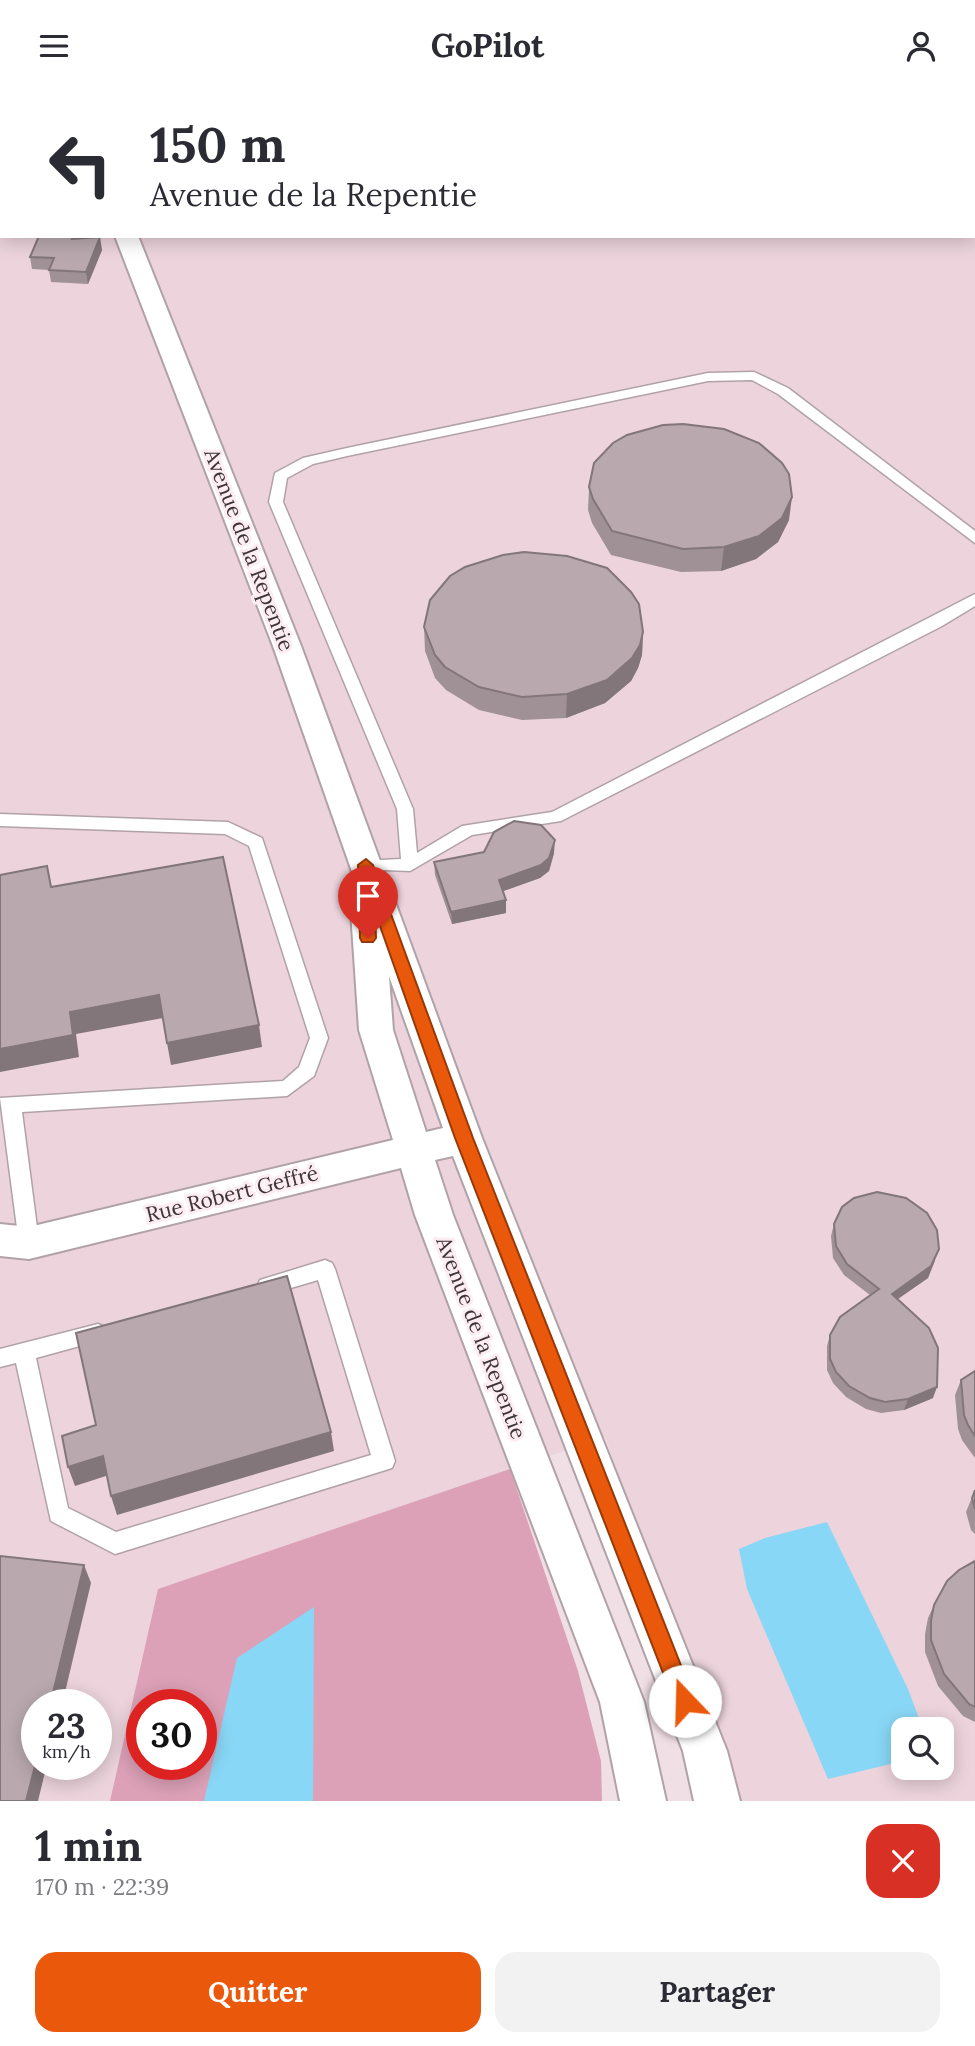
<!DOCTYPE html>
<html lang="fr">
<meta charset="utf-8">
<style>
:root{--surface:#fff;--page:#f2f2f3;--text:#2b2b33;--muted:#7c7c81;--accent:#ea580c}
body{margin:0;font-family:Lora,serif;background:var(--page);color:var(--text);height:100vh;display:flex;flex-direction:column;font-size:26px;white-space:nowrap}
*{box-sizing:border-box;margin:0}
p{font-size:23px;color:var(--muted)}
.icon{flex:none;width:38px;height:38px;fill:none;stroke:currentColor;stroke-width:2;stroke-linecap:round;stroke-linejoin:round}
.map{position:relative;height:1710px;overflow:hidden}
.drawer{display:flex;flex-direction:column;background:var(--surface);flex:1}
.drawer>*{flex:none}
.top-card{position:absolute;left:0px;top:0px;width:976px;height:147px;box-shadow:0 4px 18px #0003;background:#fff;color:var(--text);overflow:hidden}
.controls{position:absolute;left:891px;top:1626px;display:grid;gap:14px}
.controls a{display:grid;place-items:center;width:63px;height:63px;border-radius:14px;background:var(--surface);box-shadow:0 4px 18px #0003;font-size:35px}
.speed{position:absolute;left:21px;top:1598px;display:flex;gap:14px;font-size:35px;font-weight:700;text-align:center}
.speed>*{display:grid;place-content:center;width:91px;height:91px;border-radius:50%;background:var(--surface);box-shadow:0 4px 18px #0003;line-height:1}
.speed small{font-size:18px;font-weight:400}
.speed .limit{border:10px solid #d22;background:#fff;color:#111}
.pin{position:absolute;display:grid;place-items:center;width:60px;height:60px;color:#fff;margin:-72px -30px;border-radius:50% 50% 50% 0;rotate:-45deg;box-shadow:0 0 7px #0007}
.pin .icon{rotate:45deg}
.me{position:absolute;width:77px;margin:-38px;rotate:339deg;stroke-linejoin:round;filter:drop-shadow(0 0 5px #0008)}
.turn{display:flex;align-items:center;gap:24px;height:147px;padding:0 35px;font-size:32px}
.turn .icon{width:91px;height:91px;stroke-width:2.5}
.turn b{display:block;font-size:49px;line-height:60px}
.round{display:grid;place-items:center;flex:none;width:74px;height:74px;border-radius:21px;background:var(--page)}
.summary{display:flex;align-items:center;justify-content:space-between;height:119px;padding:0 35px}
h1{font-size:42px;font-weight:700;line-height:52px}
.action{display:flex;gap:14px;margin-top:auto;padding:14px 35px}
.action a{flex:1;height:80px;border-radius:21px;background:var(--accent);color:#fff;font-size:28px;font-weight:700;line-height:80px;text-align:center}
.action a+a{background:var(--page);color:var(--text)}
header{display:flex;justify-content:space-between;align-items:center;height:91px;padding:0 35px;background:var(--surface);font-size:32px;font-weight:700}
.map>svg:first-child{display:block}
.built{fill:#ecd3dc;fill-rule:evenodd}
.green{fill:#dca1b7;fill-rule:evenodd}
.water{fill:#89d7f6}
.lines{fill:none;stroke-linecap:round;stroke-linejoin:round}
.lane-casing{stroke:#b1a2a7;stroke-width:3}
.street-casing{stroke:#b1a2a7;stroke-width:4}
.secondary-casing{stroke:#b1a2a7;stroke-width:4}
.lane{fill:#fff;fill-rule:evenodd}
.street{fill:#fff;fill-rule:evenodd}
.secondary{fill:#fff;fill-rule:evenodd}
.wall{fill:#9f9196}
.shaded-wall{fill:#82767a}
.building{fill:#b9a9af;stroke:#82767a;stroke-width:2}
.route{fill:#ea580c;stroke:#983908;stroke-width:2}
.labels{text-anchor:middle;stroke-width:6;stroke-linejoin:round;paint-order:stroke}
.street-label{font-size:21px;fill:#3b3537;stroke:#fdecf2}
</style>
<header><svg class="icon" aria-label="menu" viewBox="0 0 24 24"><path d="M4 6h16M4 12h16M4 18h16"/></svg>GoPilot<svg class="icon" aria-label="person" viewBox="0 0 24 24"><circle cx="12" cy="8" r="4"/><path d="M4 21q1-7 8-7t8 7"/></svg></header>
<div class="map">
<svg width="975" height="1710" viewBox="0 0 975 1710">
<rect width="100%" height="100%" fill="#f0dfe4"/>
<path class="built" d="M0 0 60 2H2V145H975V2L340 0H975V1710H734L605 1346 158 1498 110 1710H0ZM37 1614H96V1673H37ZM903 1638H942V1676H903Z"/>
<path class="green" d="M510 1378 578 1580 601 1670 602 1710H110L158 1498ZM142 1614H201V1673H142Z"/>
<g class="water">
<polygon points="827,1431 908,1598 923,1638 903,1638 903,1670 828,1688 747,1498 739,1458 765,1447"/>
<polygon points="314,1516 313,1710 204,1710 237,1567"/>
</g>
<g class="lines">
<defs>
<g id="lane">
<polygon points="884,0 899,0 900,2 886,2"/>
<rect x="0" y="68" width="2" height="6"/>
<polygon points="754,281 788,297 975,440 975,452 778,303 752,289 708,290 347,365 313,373 287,387 283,411 413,718 417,762 462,735 552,721 975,503 975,515 942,535 561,730 472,744 410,780 360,778 358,774 360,770 401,768 397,718 269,411 275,382 303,367 347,357 708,282"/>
<polygon points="0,723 228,731 262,747 328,947 314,985 287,1005 22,1021 39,1152 36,1158 29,1161 22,1158 19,1152 0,1007 283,990 299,976 310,947 249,755 225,743 0,735"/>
<polygon points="325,1169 332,1172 335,1178 395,1370 392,1377 115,1463 51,1430 16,1272 0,1276 0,1258 98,1233 105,1236 108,1242 105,1248 36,1267 68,1417 116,1441 371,1364 318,1189 267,1204 260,1201 257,1195 260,1189"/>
</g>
<g id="street">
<polygon points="59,0 81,0 81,2 60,2"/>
<path d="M115 145H138L301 555 482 1047 727 1660 740 1710H694L683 1660 453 1065 435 1069 453 1124 644 1611 666 1710H620L600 1611 415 1124 401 1077 29 1168 0 1165V1133L29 1136 393 1049 359 939 350 805 357 795 273 555ZM389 885 443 1037 426 1041 393 939Z"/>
</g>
<polygon id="secondary" points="781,0 810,0 811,2 782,2"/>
</defs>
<use href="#lane" class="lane-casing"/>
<use href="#street" class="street-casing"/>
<use href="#secondary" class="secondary-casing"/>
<use href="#lane" class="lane"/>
<use href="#street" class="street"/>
<use href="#secondary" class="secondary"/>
</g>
<g class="wall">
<polygon points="90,0 323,0 322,2 91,2"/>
<polygon points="76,147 102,159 88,193 51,191 49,179 32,178 30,166"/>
<polygon points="589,396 789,429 778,451 756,468 721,480 681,481 611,464 592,432 588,419"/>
<polygon points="424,536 643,541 642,564 638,577 631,590 605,612 566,627 522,629 479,619 446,599 435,587 425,560"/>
<polygon points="484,761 554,762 549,780 540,787 503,800 506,822 452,833 435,784 434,771"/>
<polygon points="834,1133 935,1170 928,1187 897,1208 933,1307 904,1319 881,1322 866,1318 846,1306 833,1292 827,1279 827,1255 830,1244 870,1204 844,1184 833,1167 831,1145"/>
<polygon points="975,1280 975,1367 962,1349 958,1338 955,1304 961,1289"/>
<polygon points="975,1399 975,1443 971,1439 966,1421"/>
<polygon points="975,1470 975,1631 963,1625 938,1595 925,1561 925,1543 928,1527 934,1514"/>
</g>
<g class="shaded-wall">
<polygon points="100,146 102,159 88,193 86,181"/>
<polygon points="792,406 789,429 778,451 756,468 721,480 724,456"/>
<polygon points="643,541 642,564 638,577 631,590 605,612 566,627 567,603"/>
<polygon points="555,749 554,762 549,780 540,787 498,802 499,789"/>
<polygon points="506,809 506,822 452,833 451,821"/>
<polygon points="159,904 163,927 76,943 79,966 0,981 0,958 70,921"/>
<polygon points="259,934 262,956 171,974 167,952"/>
<polygon points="939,1158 928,1187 888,1215 892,1203"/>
<polygon points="937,1296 933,1307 904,1319 908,1308"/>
<polygon points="331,1341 334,1360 117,1424 111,1405"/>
<polygon points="103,1365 109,1384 75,1395 68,1376"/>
<polygon points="84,1474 91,1492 62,1614 50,1614"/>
<polygon points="37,1667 37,1673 47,1673 38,1710 26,1710"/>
</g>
<g class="building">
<polygon points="132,0 317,0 316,2 132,2"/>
<polygon points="39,145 73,145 72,148 100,146 86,181 49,179 54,167 30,166"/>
<polygon points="683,333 724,338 759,352 782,372 789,383 792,406 782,427 759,445 724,456 683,458 612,440 593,408 589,396 594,372 613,352 627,344 663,334"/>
<polygon points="524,461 567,465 607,477 631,501 639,513 643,541 640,554 632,567 607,589 567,603 522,606 479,596 445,576 435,564 424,536 430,509 450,485 465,476 503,464"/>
<polygon points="514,730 541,734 555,749 549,767 541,774 499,789 506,809 451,821 434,771 484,761 494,741"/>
<polygon points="223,766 259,934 167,952 159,904 70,921 73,944 0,958 0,784 47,775 51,796"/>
<polygon points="877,1101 906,1107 927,1122 937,1139 939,1158 931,1175 892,1203 929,1237 938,1257 937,1296 908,1308 885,1311 870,1307 849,1295 836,1281 830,1268 830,1244 840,1226 879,1198 847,1173 836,1155 834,1133 842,1116 854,1107"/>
<polygon points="287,1185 331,1341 111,1405 103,1365 68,1376 62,1345 96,1334 76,1242"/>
<polygon points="975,1280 975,1345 968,1334 964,1324 961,1289"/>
<polygon points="975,1399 975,1418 972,1407"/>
<polygon points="0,1465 84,1474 50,1614 37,1614 37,1667 26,1710 0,1710"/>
<polygon points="975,1470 975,1616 969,1613 944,1583 931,1549 931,1530 934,1514 947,1490 959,1479"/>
</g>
<polygon class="route" points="366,768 373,774 473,1047 695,1610 692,1617 685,1620 678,1617 674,1610 455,1047 375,821 376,847 373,851 362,851 360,847 358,774"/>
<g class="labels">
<g class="street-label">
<text transform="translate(249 459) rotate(69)" y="7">Avenue de la Repentie</text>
<text transform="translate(232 1103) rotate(-14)" y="7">Rue Robert Geffré</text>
<text transform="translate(481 1247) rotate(69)" y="7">Avenue de la Repentie</text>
</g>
</g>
</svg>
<div class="controls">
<a><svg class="icon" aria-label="search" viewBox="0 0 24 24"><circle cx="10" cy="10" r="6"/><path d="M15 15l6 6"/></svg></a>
</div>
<div class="speed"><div>23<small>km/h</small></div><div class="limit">30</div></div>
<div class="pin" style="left:368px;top:847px;background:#d93025"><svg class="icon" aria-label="arrive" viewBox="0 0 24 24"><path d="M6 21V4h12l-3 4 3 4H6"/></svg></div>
<svg class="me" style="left:685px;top:1610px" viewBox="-20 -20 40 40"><circle r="19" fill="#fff"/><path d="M0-13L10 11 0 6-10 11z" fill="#ea580c"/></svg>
<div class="top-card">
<div class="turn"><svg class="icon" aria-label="left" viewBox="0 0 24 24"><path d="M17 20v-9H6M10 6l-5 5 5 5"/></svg><div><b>150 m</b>Avenue de la Repentie</div></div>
</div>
</div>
<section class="drawer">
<div class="summary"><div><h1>1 min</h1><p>170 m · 22:39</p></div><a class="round" style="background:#d93025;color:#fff"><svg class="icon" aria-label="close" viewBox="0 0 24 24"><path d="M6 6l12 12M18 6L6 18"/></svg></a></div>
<div class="action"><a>Quitter</a><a>Partager</a></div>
</section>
